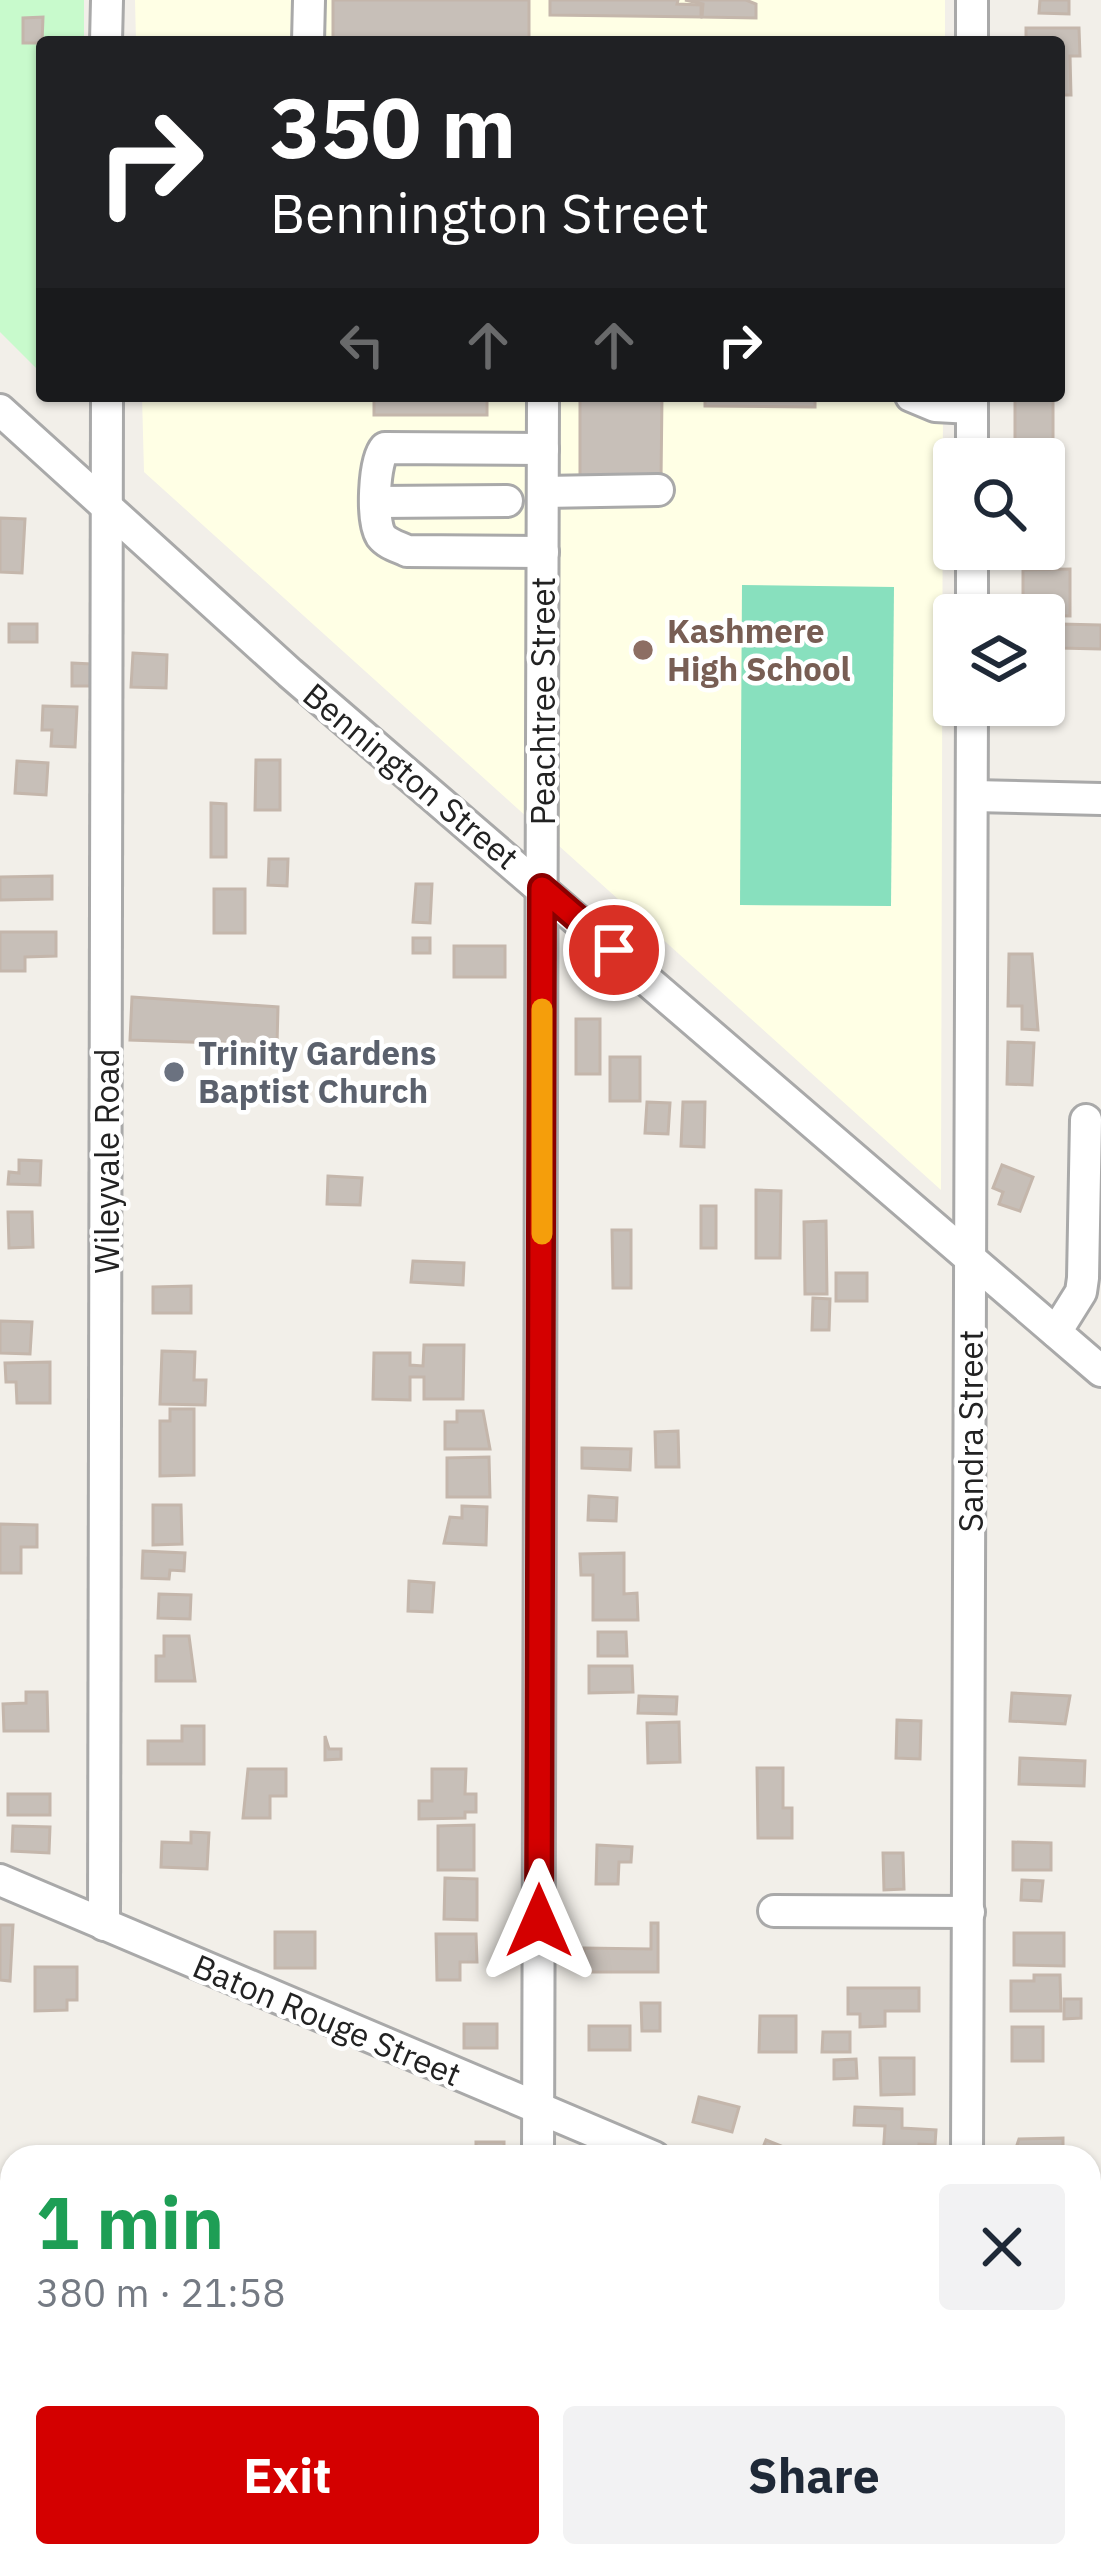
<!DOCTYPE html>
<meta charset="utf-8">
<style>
:root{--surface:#fff;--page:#f2f2f3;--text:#1f2937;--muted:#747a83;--accent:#d40000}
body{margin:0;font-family:"IBM Plex Sans",sans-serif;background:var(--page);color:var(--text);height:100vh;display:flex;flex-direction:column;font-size:45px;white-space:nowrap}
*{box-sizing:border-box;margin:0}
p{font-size:39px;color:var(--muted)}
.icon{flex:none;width:66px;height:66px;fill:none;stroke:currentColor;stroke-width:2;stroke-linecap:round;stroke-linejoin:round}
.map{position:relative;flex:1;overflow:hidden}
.details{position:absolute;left:0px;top:2145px;width:1101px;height:423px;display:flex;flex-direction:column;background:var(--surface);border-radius:36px 36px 0 0;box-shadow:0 3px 9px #0004}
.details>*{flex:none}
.top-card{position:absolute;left:36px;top:36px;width:1029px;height:366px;border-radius:12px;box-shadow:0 3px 9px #0004;background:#202124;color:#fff;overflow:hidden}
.buttons{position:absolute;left:933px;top:438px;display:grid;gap:24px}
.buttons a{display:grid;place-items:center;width:132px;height:132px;border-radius:12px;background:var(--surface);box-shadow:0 3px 9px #0004;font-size:60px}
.pin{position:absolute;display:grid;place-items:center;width:102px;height:102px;color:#fff;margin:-51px;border:6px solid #fff;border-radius:50%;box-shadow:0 3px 12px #0007}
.me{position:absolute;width:132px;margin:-66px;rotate:0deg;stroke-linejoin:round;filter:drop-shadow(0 0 9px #0008)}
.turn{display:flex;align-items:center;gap:42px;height:252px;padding:0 36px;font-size:54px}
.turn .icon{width:156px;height:156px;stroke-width:2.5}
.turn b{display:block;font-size:84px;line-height:102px}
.lanes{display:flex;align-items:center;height:114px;padding:0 36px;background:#0003;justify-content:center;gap:60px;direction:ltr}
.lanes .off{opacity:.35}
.round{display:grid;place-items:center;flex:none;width:126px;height:126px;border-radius:12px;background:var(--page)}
.overview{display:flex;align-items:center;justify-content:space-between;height:204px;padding:0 36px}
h1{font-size:72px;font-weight:800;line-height:90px;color:#1e9e55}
.button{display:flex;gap:24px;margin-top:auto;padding:24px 36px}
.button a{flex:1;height:138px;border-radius:12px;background:var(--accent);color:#fff;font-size:48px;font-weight:800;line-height:138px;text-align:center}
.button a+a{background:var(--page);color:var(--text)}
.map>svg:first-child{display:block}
.education{fill:#ffffe5}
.park{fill:#c8facc}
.pitch{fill:#88e0be}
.building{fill:#c7bfb8;stroke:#c4b6ab;stroke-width:3}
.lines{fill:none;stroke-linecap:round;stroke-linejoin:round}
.minor-casing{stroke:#a9a9a9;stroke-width:36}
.minor{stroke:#fff;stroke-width:30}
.rail{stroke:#707070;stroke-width:6;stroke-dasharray:24 24;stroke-linecap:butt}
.route-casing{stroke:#8a0000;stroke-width:30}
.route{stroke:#d40000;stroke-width:21}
.slow{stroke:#f59e0b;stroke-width:21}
.education-dot{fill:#8d6e63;stroke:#fff;stroke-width:4.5}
.worship-dot{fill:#6b7280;stroke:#fff;stroke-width:4.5}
.labels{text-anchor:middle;stroke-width:9;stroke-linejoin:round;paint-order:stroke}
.education-label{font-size:33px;font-weight:bold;fill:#785e54;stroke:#fff;text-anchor:start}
.street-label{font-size:33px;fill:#222;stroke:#fff}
.worship-label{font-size:33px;font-weight:bold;fill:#5b616d;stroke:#fff;text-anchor:start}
</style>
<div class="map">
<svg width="1101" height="2567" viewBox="0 0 1101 2567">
<rect width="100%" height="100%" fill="#f2efe9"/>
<g class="education">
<polygon points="135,0 945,0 945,42 136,42"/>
<polygon points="142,396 943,396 941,1190 144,472"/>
</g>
<polygon class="park" points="0,0 84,0 84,42 42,42 42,374 0,332"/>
<polygon class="pitch" points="742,585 894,587 891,906 740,905"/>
<g class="building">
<rect x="333" y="0" width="196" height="42"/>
<polygon points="550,0 678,0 677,4 701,5 701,17 550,15"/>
<polygon points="685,0 746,0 756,4 756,18 702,17 703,4"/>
<polygon points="1040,0 1069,0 1069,14 1039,13"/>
<polygon points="43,17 42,43 23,43 23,18"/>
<polygon points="1026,28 1079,28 1080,56 1070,56 1071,95 1059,95 1059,42 1026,42"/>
<polygon points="1059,308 1063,308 1061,372 1059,372"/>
<rect x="374" y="396" width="113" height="19"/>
<polygon points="705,396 815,396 815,407 705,406"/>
<polygon points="1015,396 1053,396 1053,447 1040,447 1040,459 1015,459"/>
<polygon points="662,397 661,479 580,479 580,398"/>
<rect x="1044" y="497" width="18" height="27"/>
<polygon points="0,518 25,519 22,573 0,572"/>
<polygon points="1070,569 1070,616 1023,615 1023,570"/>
<rect x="9" y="624" width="28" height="18"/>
<polygon points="1060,624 1101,625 1101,649 1060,648"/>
<polygon points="133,653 167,655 166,688 131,687"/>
<polygon points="72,663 91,664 90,686 72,686"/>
<polygon points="43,706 77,707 75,747 51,746 52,730 42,730"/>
<polygon points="256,760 280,760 280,810 255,810"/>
<polygon points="17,761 48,763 46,795 15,793"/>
<polygon points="211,803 226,804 226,857 211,857"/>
<polygon points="269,859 288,859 287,886 268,885"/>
<polygon points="52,876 52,899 0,900 0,877"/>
<polygon points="416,884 432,884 430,923 413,922"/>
<rect x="214" y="889" width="31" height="44"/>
<polygon points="0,932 56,932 56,956 25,957 25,971 0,971"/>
<rect x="413" y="938" width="17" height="15"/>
<rect x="454" y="946" width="51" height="31"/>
<polygon points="1009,954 1032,954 1038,1030 1022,1029 1022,1006 1008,1006"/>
<polygon points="132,997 278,1007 277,1045 130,1040"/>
<rect x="576" y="1019" width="24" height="55"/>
<polygon points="1008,1042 1034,1043 1032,1085 1007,1084"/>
<rect x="610" y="1057" width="30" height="44"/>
<polygon points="647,1102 670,1103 668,1134 645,1133"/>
<polygon points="683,1102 705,1102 704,1147 681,1146"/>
<polygon points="19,1160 41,1161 40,1185 8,1184 9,1172 19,1173"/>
<polygon points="1002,1165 1033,1177 1020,1211 999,1204 1003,1192 993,1188"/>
<polygon points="328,1176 362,1178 360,1205 327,1204"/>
<polygon points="756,1190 781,1191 780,1258 756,1258"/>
<rect x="701" y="1206" width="15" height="42"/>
<polygon points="8,1212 32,1212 33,1247 9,1248"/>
<polygon points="826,1221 827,1294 805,1294 804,1222"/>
<polygon points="612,1230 631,1230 631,1288 613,1288"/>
<polygon points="413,1261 464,1263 463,1285 411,1282"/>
<rect x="836" y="1273" width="31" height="28"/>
<polygon points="191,1286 191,1313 153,1313 153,1287"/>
<polygon points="813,1298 830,1299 829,1330 812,1330"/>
<polygon points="0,1321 32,1322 30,1354 0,1353"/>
<polygon points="424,1345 464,1345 463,1399 424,1399 424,1377 410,1377 410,1400 373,1399 374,1353 410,1353 410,1365 423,1366"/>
<polygon points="162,1351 195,1352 194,1380 206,1380 205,1405 160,1404"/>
<polygon points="50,1362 50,1403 17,1403 16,1382 6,1382 5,1363"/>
<polygon points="170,1409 194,1409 194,1475 160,1476 160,1421 170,1421"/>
<polygon points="457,1411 483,1411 490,1449 445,1449 445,1422 457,1422"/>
<polygon points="678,1431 679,1467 656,1467 655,1432"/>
<polygon points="582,1448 631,1449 630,1470 582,1468"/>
<polygon points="489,1457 490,1497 447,1497 447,1458"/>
<polygon points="589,1496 617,1498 616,1521 588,1520"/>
<polygon points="153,1505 181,1505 182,1544 153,1545"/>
<polygon points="462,1506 487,1507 486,1545 444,1543 450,1517 462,1518"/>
<polygon points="0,1524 37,1525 37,1547 21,1547 21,1573 0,1573"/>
<polygon points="143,1551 185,1553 184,1571 170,1570 169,1579 142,1578"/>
<polygon points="624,1553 624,1594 637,1593 638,1620 593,1620 593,1575 581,1575 580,1554"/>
<polygon points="409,1581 434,1583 432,1612 408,1611"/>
<polygon points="159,1594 191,1595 190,1619 158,1618"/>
<polygon points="598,1632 626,1632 627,1656 598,1656"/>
<polygon points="164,1636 189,1636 195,1681 156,1681 156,1656 164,1656"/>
<polygon points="589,1666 632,1666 633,1692 589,1693"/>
<polygon points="26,1692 47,1692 48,1731 4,1731 3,1704 26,1703"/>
<polygon points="1012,1693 1070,1696 1065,1724 1010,1721"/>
<polygon points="639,1696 677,1697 676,1714 638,1713"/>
<polygon points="897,1720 921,1721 920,1759 896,1758"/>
<polygon points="679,1722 680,1762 648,1763 647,1723"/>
<polygon points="182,1726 204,1726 204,1764 148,1764 148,1741 182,1741"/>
<polygon points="325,1736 329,1749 341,1749 341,1759 325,1760"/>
<polygon points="1020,1758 1085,1761 1084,1786 1019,1784"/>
<polygon points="757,1768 783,1768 783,1808 792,1808 792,1838 758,1838"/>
<polygon points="248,1769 286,1769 286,1796 270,1796 270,1818 243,1818"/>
<polygon points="432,1769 466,1769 465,1794 476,1794 476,1812 465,1812 465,1818 419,1819 419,1801 432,1801"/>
<rect x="8" y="1794" width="42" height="21"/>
<polygon points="474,1825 474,1870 438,1870 438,1826"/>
<polygon points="13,1826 50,1827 49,1853 12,1851"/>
<polygon points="191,1832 209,1833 207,1869 161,1867 162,1842 191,1843"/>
<polygon points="1013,1842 1051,1843 1051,1870 1013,1870"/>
<polygon points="597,1845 632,1847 631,1862 619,1862 618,1884 596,1884"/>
<polygon points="883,1853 903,1853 904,1889 884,1890"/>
<polygon points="445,1878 477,1879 477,1920 444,1919"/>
<polygon points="1022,1880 1043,1881 1041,1901 1021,1900"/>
<polygon points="651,1923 658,1923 658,1972 584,1972 584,1948 651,1949"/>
<polygon points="0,1925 13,1925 10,1981 0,1980"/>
<rect x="275" y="1932" width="40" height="36"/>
<polygon points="1014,1933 1064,1933 1064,1966 1014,1965"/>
<polygon points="436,1934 476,1934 477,1962 460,1962 460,1980 437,1980"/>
<polygon points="35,1967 77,1967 77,2000 67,2000 67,2010 35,2011"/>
<polygon points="1034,1975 1060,1975 1061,2011 1011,2011 1011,1981 1034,1981"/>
<polygon points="848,1988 919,1988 919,2011 885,2011 885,2026 860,2027 860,2014 848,2014"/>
<polygon points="1064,1999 1081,1999 1081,2018 1064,2019"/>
<polygon points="641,2003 660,2003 660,2031 642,2031"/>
<polygon points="760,2016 796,2016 796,2052 759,2052"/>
<rect x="464" y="2024" width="33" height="24"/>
<rect x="589" y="2026" width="41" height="24"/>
<rect x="1012" y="2027" width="31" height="34"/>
<polygon points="823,2032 850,2032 850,2052 822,2052"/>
<polygon points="880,2058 914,2058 914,2094 881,2095"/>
<polygon points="856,2059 857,2078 834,2079 834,2060"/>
<polygon points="699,2097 739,2107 732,2132 693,2122"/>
<polygon points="855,2107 902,2109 902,2128 936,2130 935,2145 919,2144 918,2157 883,2157 885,2126 854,2125"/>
<polygon points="1063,2138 1063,2157 1013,2157 1019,2139"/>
<polygon points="766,2140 801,2154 799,2157 759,2157"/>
<rect x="476" y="2142" width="28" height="15"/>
<rect x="1089" y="2239" width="6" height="23"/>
</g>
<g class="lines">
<defs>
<g id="minor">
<polyline points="972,0 972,42"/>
<polyline points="106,42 107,0"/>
<polyline points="308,42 309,0"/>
<polyline points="911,396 935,406 972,408"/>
<polyline points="972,396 972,459"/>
<polyline points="0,410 290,673 1101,1371"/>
<polyline points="543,492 658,490"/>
<polyline points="378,502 507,501"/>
<polyline points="972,549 972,615"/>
<path d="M543 552 407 551C399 547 387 544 381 536 371 520 374 460 385 448L543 449"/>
<polyline points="973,796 1101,799"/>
<polyline points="1056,1332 1081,1292 1083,1278 1086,1120"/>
<polyline points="0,1880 654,2157"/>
<polyline points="774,1911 969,1912"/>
<polyline points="104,1925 107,396"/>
<polyline points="538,2157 543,396"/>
<polyline points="967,2157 972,705"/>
</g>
</defs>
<use href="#minor" class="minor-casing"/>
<use href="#minor" class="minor"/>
<g class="rail">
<polyline points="0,2221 12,2226"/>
<polyline points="759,2556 785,2567"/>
<polyline points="790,2556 816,2567"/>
</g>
</g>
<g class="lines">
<defs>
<polyline id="route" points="539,1921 542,888 614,950"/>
</defs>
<use href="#route" class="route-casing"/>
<use href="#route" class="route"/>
<polyline class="slow" points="542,1234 542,1009"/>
</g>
<circle class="education-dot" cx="643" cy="650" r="12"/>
<circle class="worship-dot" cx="174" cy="1072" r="12"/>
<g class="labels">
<g class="education-label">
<text x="667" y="643">Kashmere<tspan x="667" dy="38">High School</tspan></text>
</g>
<g class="street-label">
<text transform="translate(543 701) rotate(-90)" y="12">Peachtree Street</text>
<text transform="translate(411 776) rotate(40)" y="12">Bennington Street</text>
<text transform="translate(107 1161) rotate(-90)" y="12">Wileyvale Road</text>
<text transform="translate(971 1431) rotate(-90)" y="12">Sandra Street</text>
<text transform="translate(327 2020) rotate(23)" y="12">Baton Rouge Street</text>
</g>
<g class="worship-label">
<text x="198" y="1065">Trinity Gardens<tspan x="198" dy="38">Baptist Church</tspan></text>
</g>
</g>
</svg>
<div class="buttons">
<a><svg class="icon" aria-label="search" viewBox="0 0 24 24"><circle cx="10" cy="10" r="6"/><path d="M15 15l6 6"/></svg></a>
<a><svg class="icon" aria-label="layers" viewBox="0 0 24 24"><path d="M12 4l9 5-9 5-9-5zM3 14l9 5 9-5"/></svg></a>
</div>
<div class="pin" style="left:614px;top:950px;background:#d93025"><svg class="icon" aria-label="arrive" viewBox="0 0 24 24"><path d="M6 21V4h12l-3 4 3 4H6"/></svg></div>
<svg class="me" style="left:539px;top:1921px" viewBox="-20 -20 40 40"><path d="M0-17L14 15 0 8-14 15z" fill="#d40000" stroke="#fff" stroke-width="4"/></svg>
<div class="top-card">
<div class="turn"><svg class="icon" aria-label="right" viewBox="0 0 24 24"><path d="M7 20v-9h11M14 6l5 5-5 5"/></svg><div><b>350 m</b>Bennington Street</div></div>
<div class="lanes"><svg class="icon off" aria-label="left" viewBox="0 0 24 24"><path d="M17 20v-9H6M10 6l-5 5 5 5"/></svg><svg class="icon off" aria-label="ahead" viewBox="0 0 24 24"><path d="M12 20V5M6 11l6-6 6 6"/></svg><svg class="icon off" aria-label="ahead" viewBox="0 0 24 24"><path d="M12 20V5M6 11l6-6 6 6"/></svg><svg class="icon" aria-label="right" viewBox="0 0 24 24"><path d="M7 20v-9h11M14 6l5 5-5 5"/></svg></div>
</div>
<section class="details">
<div class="overview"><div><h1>1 min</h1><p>380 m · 21:58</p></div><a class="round"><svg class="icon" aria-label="close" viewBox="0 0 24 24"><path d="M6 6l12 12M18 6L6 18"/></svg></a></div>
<div class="button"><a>Exit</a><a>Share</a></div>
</section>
</div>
